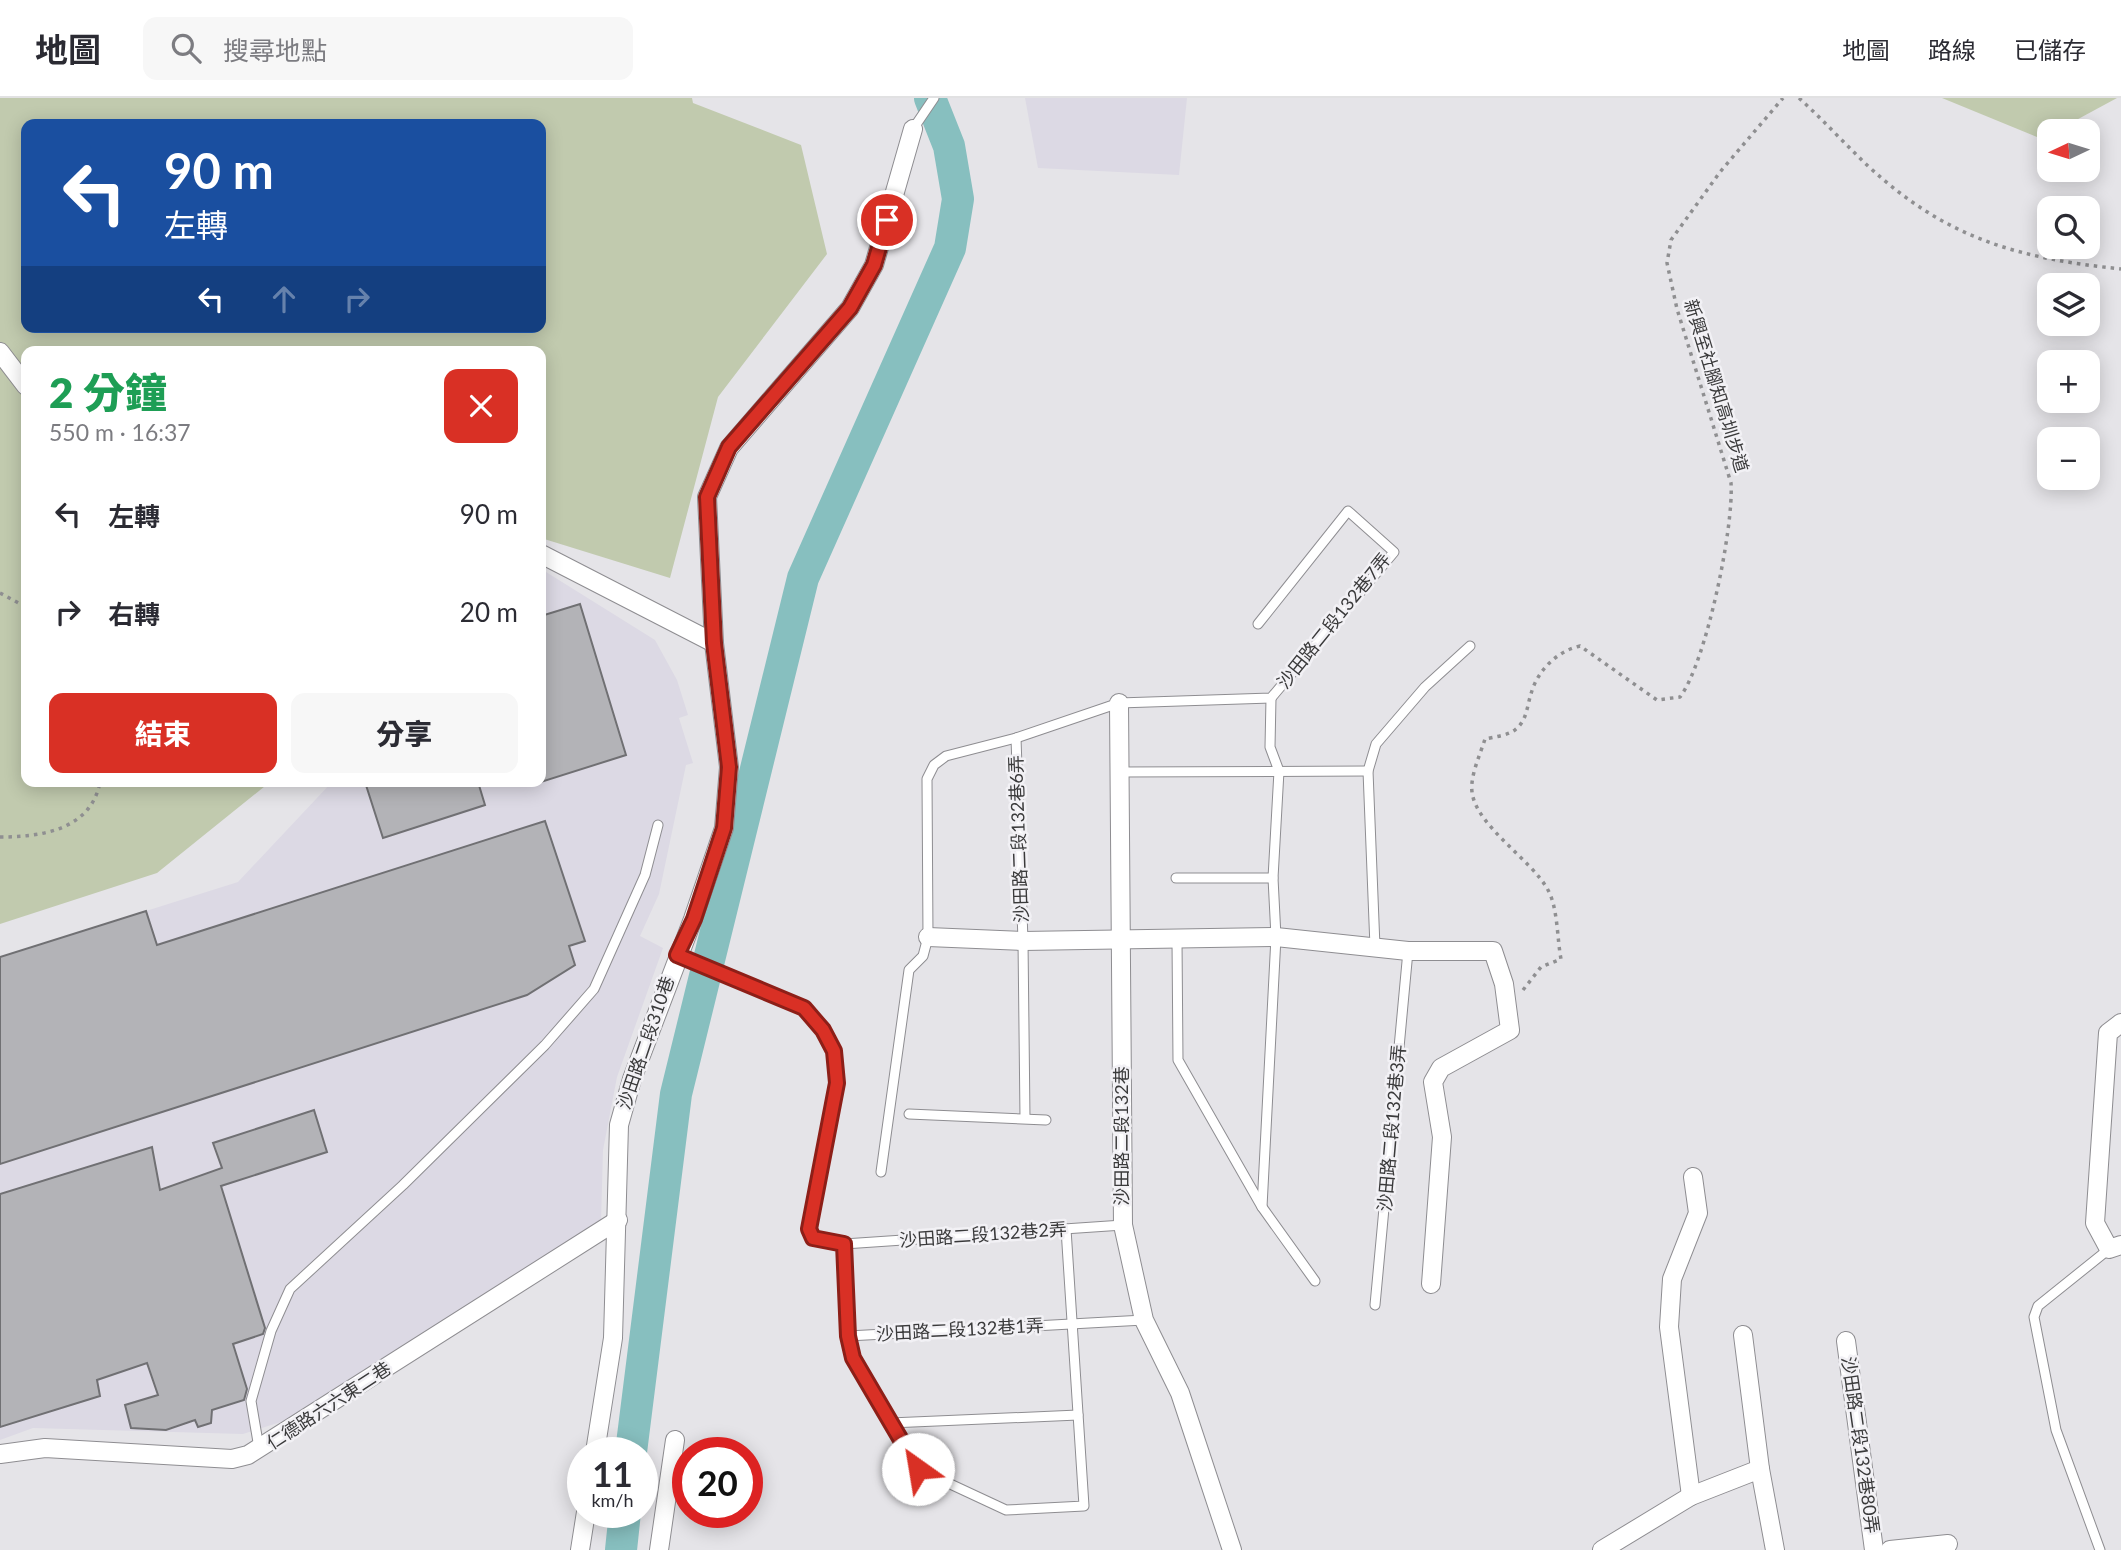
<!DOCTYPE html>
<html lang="zh-TW">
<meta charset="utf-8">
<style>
:root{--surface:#fff;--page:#f7f7f7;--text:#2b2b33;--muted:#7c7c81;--line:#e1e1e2;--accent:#d93025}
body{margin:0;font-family:Lato,"Noto Sans TC",sans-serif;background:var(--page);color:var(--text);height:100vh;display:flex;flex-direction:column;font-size:26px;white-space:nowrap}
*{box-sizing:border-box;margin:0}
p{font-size:23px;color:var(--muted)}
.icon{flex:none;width:38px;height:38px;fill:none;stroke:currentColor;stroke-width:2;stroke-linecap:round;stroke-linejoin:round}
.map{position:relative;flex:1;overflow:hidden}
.side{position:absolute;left:21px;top:248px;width:525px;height:441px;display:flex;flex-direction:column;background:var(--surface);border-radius:14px;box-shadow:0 4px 18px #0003}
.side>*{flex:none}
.guide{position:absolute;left:21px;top:21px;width:525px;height:214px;border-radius:14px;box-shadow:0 4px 18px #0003;background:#1a4fa0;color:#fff;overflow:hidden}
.needle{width:46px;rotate:266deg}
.fabs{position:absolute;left:2037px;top:21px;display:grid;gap:14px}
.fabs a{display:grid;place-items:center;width:63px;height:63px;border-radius:14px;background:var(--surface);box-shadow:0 4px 18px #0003;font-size:35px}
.speed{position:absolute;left:567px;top:1339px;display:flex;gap:14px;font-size:35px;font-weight:700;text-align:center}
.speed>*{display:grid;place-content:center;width:91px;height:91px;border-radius:50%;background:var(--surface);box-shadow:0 4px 18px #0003;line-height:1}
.speed small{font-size:18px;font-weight:400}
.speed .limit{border:10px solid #d22;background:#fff;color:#111}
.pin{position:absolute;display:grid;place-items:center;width:60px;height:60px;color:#fff;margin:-30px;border:4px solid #fff;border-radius:50%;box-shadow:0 2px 7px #0007}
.me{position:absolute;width:77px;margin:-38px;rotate:328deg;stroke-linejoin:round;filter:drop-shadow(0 0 5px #0008)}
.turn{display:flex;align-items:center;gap:24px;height:147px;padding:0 28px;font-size:32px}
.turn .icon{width:91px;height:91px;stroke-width:2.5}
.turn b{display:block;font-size:49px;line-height:60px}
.lanes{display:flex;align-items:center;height:66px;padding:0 28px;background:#0003;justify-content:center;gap:35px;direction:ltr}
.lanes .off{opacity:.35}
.round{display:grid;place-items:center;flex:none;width:74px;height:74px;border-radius:14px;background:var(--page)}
.summary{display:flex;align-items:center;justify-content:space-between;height:119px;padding:0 28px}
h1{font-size:42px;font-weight:800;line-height:52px;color:#1e9e55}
.cta{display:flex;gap:14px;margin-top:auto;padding:14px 28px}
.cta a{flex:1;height:80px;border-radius:14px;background:var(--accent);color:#fff;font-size:28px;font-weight:800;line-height:80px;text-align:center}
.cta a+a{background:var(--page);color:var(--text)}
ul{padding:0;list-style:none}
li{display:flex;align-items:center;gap:21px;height:98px;padding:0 28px}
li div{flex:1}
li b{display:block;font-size:26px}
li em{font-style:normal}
header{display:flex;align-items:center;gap:42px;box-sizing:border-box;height:98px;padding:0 35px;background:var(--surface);border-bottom:2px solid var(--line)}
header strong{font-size:33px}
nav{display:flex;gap:38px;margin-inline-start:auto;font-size:24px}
.search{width:490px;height:63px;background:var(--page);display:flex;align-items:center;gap:18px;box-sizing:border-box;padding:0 24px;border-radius:14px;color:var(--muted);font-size:26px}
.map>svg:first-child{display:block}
.built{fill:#dcd9e4}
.green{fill:#c1caae;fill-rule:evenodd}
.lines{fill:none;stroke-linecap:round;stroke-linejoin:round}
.river{stroke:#87bfbf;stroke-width:32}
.building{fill:#b3b3b7;stroke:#707073;stroke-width:2}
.service-casing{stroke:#8e8d91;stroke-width:11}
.minor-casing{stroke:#8e8d91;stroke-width:20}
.path{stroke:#8f8f91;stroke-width:3.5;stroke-dasharray:3.5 5;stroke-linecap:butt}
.service{stroke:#fff;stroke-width:9}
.minor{stroke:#fff;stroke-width:18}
.route-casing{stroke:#8d1f18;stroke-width:18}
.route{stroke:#d93025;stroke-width:12}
.labels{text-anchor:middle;stroke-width:5;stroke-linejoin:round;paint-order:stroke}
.street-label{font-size:18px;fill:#3a3a3b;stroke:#f2f1f5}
</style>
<header>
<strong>地圖</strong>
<div class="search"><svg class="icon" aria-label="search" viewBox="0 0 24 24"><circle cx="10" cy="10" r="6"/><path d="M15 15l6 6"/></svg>搜尋地點</div>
<nav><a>地圖</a><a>路線</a><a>已儲存</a></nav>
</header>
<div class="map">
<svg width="2121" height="1452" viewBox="0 0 2121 1452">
<rect width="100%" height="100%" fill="#e5e4e8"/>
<g class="built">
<polygon points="1025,0 1187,0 1179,77 1038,70"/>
<polygon points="541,474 546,474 655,542 677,582 688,617 679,620 693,665 686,667 659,796 640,838 663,850 617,979 603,1052 601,1124 290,1321 243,1336 33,1330 0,1342 0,859 238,784 332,684 541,684"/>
</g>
<g class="green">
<path d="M0 0H692L693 5 801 47 827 156 718 299 670 480 541 440V254H26V684H270L157 775 0 826ZM26 26H541V229H26Z"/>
<polygon points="1942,0 2117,0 2056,33 2049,33 2049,37 2042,41"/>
</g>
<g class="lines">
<g class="river">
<polyline points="631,1354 676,996 803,480 950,150 958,101 949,48 930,0"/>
<polyline points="621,1452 625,1414"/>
</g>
</g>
<g class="building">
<polygon points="580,506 626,657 541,684 541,518"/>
<polygon points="365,684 478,684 485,707 383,740"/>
<polygon points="545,723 585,843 569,848 575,867 527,897 0,1066 0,859 146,813 157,847"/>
<polygon points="314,1012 327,1054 221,1088 265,1230 263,1236 233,1246 247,1291 244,1302 212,1312 211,1325 198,1329 195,1322 166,1332 131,1330 125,1307 158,1297 147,1265 97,1282 100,1298 0,1329 0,1096 152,1049 160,1092 222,1070 213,1045"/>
</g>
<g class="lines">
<defs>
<g id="service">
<polyline points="913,31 934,0"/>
<polyline points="1016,640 1023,843 1025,1020"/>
<polyline points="1119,674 1368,673"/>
<polyline points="1176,780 1273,780"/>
<polyline points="1177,843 1178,962 1262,1109 1315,1183"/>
<polyline points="1375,849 1368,673 1376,646 1425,589 1470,548"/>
<polyline points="679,858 804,910 823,932 834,953 837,985 809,1131 813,1140 844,1146 1123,1127"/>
<polyline points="909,1016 1046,1022"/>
<polyline points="881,1074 909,872 923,858 928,839 927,681 934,667 946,658 1016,640 1119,605 1271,600 1394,454 1348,413 1258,526"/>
<polyline points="1262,1109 1276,839 1273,780 1279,673 1270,649 1271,600"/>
<polyline points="844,1146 848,1238 853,1260 918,1371 1006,1412 1084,1408 1066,1131"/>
<polyline points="1375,1207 1408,853"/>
<polyline points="848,1238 1144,1222"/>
<polyline points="890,1325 1078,1317"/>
<polyline points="259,1350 251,1303 271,1233 290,1191 403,1087 545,947 594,891 645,777 658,727"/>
<polyline points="2100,1452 2056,1332 2034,1219 2038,1208 2109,1151"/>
</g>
<g id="minor">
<polyline points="0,254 26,288"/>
<polyline points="541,456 714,545"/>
<polyline points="1119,605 1123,1127 1144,1222 1180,1295 1232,1452"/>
<polyline points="928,839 1023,843 1276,839 1408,853 1493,853 1504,886 1510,932 1441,970 1433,984 1442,1039 1431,1186"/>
<polyline points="2121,925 2108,935 2095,1125 2109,1151 2121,1147"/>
<polyline points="1743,1237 1760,1371 1775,1452"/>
<polyline points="1846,1243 1874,1452"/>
<polyline points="595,1354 613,1240 619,1027 632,981 693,821 724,730 729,669 714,545 707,399 729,350 850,210 874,167 913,31"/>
<polyline points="0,1356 45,1350 232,1361 248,1357 618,1122"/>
<polyline points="1691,1398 1669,1229 1672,1181 1698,1115 1693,1079"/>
<polyline points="580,1452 586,1414"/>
<polyline points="659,1452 675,1342"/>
<polyline points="1602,1452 1691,1398 1760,1371"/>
<polyline points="1890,1452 1948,1446"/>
</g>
</defs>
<use href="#service" class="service-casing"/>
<use href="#minor" class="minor-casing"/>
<g class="path">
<path d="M1799 0C1823 22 1845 46 1868 68 1947 141 2017 160 2121 171"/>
<polyline points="0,495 26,509"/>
<path d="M0 739C41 739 91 732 100 684"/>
<path d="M1523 892 1541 869 1561 861C1557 841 1558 810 1548 792 1532 762 1476 728 1472 694 1470 678 1480 657 1485 641 1494 639 1510 637 1516 631 1527 622 1527 608 1531 596 1537 573 1557 553 1580 548L1657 602 1680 599C1706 565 1734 429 1731 385L1677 211 1667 165 1671 142 1720 74 1783 0"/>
</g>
<use href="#service" class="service"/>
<use href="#minor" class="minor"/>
</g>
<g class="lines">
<defs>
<polyline id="route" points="887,122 874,167 850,210 729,349 707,399 714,545 729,669 724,730 694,821 677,857 804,910 823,932 834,953 837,985 809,1131 813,1140 844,1146 848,1238 853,1260 918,1371"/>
</defs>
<use href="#route" class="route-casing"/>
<use href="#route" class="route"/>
</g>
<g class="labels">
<g class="street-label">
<text transform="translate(1716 288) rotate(73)" y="6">新興至社腳知高圳步道</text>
<text transform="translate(1334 523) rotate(-51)" y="6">沙田路二段132巷7弄</text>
<text transform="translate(1019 741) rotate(-92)" y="6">沙田路二段132巷6弄</text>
<text transform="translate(646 945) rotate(-71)" y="6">沙田路二段310巷</text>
<text transform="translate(1392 1030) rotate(-85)" y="6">沙田路二段132巷3弄</text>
<text transform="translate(1122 1038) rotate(-90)" y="6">沙田路二段132巷</text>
<text transform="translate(983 1137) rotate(-4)" y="6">沙田路二段132巷2弄</text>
<text transform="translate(960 1232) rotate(-3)" y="6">沙田路二段132巷1弄</text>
<text transform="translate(329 1308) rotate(-33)" y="6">仁德路六六東二巷</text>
<text transform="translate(1860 1347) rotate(82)" y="6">沙田路二段132巷80弄</text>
</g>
</g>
</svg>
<div class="fabs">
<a><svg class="needle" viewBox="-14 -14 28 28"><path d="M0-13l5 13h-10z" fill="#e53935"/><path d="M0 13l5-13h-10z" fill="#7c7c81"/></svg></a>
<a><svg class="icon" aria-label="search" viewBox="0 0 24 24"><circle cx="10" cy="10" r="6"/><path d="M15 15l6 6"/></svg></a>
<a><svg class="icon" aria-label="layers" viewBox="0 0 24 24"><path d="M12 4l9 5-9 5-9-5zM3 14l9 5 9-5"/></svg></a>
<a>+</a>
<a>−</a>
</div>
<div class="speed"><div>11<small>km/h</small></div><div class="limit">20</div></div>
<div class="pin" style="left:887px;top:122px;background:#d93025"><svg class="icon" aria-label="arrive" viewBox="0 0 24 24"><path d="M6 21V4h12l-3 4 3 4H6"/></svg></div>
<svg class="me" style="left:918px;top:1371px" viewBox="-20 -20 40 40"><circle r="19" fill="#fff"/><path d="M0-13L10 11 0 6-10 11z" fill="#d93025"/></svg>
<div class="guide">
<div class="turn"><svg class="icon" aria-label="left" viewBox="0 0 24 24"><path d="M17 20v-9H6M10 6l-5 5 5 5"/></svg><div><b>90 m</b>左轉</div></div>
<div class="lanes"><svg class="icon" aria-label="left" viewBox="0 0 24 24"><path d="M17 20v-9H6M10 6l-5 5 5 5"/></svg><svg class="icon off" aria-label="ahead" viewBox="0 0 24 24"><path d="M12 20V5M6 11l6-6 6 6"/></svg><svg class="icon off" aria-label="right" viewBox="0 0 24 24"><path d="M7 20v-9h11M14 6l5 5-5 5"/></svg></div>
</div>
<section class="side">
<div class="summary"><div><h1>2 分鐘</h1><p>550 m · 16:37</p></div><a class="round" style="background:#d93025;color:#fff"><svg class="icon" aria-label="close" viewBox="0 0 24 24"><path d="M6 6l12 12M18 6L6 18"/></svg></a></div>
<ul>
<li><svg class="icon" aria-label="left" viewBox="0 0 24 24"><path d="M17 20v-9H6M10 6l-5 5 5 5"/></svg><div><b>左轉</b></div><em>90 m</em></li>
<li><svg class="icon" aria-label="right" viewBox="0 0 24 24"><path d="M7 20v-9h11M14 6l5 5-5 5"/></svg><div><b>右轉</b></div><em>20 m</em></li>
</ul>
<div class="cta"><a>結束</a><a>分享</a></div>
</section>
</div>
